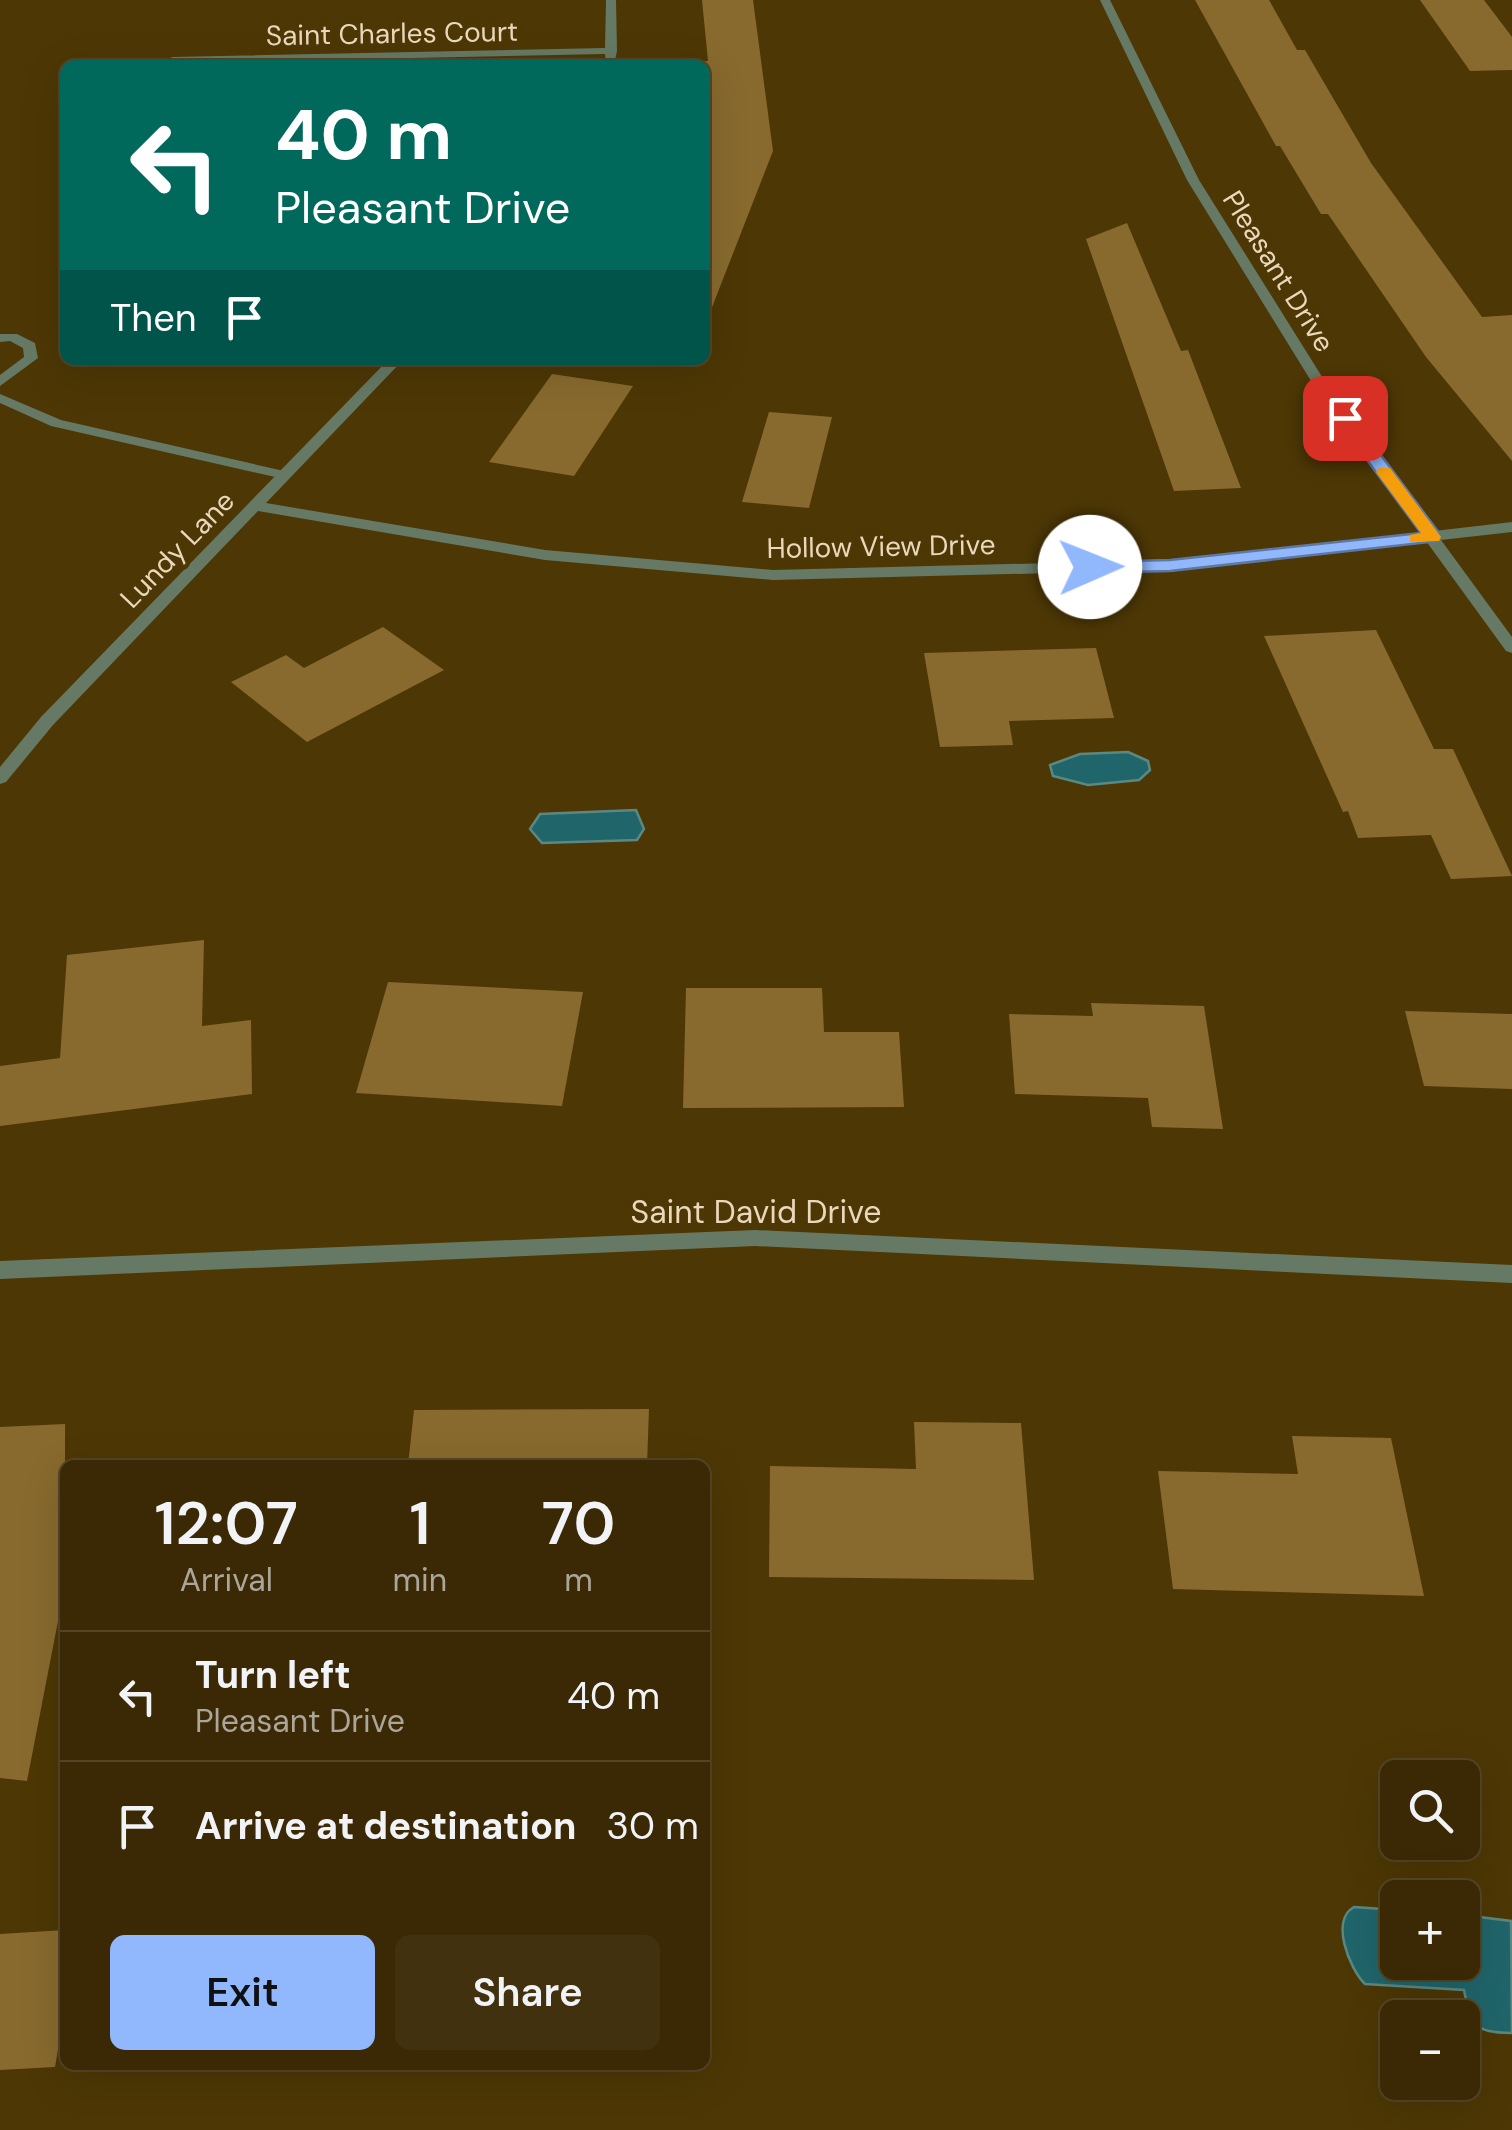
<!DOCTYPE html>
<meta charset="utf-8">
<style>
:root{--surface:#3a2904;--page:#41310e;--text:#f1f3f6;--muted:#aba69a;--line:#544526;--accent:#91b8fd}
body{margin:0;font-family:"DM Sans",sans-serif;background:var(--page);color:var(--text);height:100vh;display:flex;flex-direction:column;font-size:38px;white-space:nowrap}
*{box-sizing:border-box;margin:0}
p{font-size:32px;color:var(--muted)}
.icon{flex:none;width:55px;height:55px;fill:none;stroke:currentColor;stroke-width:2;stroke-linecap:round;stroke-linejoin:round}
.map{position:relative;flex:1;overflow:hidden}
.drawer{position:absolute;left:60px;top:1460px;width:650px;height:610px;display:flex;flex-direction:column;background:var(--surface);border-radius:15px;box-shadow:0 10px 40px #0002,0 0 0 2px var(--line)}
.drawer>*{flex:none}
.banner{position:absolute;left:60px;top:60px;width:650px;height:305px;border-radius:15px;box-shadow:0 10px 40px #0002,0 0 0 2px var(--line);background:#00695c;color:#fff;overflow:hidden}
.buttons{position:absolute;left:1380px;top:1760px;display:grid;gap:20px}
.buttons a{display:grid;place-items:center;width:100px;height:100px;border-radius:15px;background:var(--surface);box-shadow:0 10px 40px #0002,0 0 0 2px var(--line);font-size:50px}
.pin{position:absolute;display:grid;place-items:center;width:85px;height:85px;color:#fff;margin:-42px;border-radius:20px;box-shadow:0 5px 15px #0006}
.me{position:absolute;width:110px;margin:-55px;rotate:89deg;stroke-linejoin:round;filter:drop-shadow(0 0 8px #0008)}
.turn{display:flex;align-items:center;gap:35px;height:210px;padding:0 50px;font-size:45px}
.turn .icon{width:130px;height:130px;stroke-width:2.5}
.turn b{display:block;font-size:70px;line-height:85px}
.then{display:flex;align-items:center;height:95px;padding:0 50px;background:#0003;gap:20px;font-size:38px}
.eta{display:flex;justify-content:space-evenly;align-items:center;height:170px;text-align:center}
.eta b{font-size:60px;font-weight:600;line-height:70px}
.action{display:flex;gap:20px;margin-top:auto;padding:20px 50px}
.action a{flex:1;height:115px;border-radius:15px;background:var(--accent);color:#111;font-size:40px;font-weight:600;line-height:115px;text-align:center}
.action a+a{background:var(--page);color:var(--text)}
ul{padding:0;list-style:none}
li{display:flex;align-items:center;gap:30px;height:130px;padding:0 50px;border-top:2px solid var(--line)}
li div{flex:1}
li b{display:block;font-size:38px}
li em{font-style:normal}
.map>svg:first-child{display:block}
.water{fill:#20656a;stroke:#5c8882;stroke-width:2.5}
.building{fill:#886a2e}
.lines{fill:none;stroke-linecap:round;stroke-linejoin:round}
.service{fill:#667964;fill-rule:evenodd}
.minor{fill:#667964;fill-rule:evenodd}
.route{fill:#91b8fd;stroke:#5e78a4;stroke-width:2.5}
.slow{fill:#f59e0b}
.labels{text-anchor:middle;stroke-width:9;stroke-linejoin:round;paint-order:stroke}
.far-street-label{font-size:28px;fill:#e9d8bb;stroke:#4d3705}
.street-label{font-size:32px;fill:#e9d8bb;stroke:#4d3705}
</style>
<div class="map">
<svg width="1512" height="2130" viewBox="0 0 1512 2130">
<rect width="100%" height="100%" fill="#4d3705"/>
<g class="water">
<polygon points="1128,752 1148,761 1150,770 1139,780 1088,785 1053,776 1050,765 1080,754"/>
<polygon points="636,810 644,829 637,840 542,843 530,829 540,814"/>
<path d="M1354 1907 1397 1910 1398 1962H1462L1463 1915 1511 1921 1512 2033C1473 2032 1471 2026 1464 1990L1365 1984C1349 1968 1330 1920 1354 1907Z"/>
</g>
<g class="building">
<polygon points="702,0 753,0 773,151 709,315 705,315 702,61 708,61"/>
<polygon points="1195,0 1269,0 1297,50 1305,50 1371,163 1482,317 1512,315 1512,461 1426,357 1328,214 1321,214 1280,146 1276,146"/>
<polygon points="1420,0 1484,0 1512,37 1512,70 1470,71"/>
<polygon points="1127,223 1181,351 1188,350 1241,488 1174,491 1086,239"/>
<polygon points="552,374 633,386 574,476 489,462"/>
<polygon points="769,412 832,417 809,508 742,502"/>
<polygon points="383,627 444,670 307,742 231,682 286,655 304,668"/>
<polygon points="1376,630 1434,749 1453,749 1512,876 1451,879 1431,835 1358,838 1348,811 1343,812 1264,636"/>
<polygon points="1096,648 1114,718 1009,721 1013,745 940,747 924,653"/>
<polygon points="204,940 202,1026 251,1020 252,1094 0,1126 0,1066 60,1058 67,955"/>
<polygon points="388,982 583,992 562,1106 356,1093"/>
<polygon points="686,988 822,988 824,1032 899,1032 904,1107 683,1108"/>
<polygon points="1091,1003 1204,1006 1223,1129 1152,1127 1148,1098 1015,1094 1009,1014 1093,1016"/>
<polygon points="1405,1011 1512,1014 1512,1089 1424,1086"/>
<polygon points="649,1409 647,1465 408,1465 414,1410"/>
<polygon points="914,1422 1021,1423 1034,1580 769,1577 770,1466 916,1469"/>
<polygon points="65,1424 65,1585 27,1781 0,1778 0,1427"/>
<polygon points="1292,1436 1391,1438 1424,1596 1173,1589 1158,1471 1298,1474"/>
<polygon points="65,1930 65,2009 55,2067 0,2070 0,1934"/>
</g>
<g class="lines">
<g class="service">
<polygon points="0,334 17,334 35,343 38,358 0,386 0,375 24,357 23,348 10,341 0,342"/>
<polygon points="0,394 61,420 284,471 291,475 284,479 51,426 0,403"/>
</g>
<g class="minor">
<polygon points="606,0 616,0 617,51 614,65 606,65 605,54 172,63 167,60 172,57 605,48"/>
<polygon points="1100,0 1110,0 1199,180 1329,388 1434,531 1512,522 1512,532 1441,540 1512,637 1512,653 1506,651 1426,541 1170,570 773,580 545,560 258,511 53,725 6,782 0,784 0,767 41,717 388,360 403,360 266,503 545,550 773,570 1170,560 1420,533 1316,389 1187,180"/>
<polygon points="755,1230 1512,1265 1512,1283 755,1246 0,1279 0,1261"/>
</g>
</g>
<polygon class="route" points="1339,415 1351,415 1439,533 1439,541 1170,571 1090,573 1082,567 1090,562 1170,560 1421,533 1339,422"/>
<polygon class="slow" points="1379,468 1390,468 1441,537 1439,541 1410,542 1410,535 1421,533 1376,472"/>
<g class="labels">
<g class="far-street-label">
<text transform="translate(392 33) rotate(-1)" y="10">Saint Charles Court</text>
<text transform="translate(1279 271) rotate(58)" y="10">Pleasant Drive</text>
<text transform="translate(881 546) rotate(-1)" y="10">Hollow View Drive</text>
<text transform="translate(177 549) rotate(-46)" y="10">Lundy Lane</text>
</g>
<g class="street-label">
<text x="756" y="1223">Saint David Drive</text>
</g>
</g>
</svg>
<div class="buttons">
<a><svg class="icon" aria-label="search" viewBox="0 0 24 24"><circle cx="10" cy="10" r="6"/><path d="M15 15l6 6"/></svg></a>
<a>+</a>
<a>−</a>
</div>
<div class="pin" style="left:1345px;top:418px;background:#d93025"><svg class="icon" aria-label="arrive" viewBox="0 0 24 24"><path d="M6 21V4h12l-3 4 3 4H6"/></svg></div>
<svg class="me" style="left:1090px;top:567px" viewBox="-20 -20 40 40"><circle r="19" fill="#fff"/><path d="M0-13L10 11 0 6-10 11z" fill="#91b8fd"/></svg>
<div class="banner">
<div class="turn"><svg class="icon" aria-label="left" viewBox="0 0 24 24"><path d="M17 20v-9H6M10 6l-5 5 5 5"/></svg><div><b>40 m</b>Pleasant Drive</div></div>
<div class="then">Then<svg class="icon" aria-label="arrive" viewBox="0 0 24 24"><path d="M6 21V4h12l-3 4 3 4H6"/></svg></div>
</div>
<section class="drawer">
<div class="eta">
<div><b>12:07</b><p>Arrival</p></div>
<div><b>1</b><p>min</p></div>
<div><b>70</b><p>m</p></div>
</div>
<ul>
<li><svg class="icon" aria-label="left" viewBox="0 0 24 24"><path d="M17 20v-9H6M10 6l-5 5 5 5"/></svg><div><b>Turn left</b><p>Pleasant Drive</p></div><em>40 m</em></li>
<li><svg class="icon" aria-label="arrive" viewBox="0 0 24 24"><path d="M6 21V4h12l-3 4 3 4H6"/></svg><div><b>Arrive at destination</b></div><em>30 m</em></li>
</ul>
<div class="action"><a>Exit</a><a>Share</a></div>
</section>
</div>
